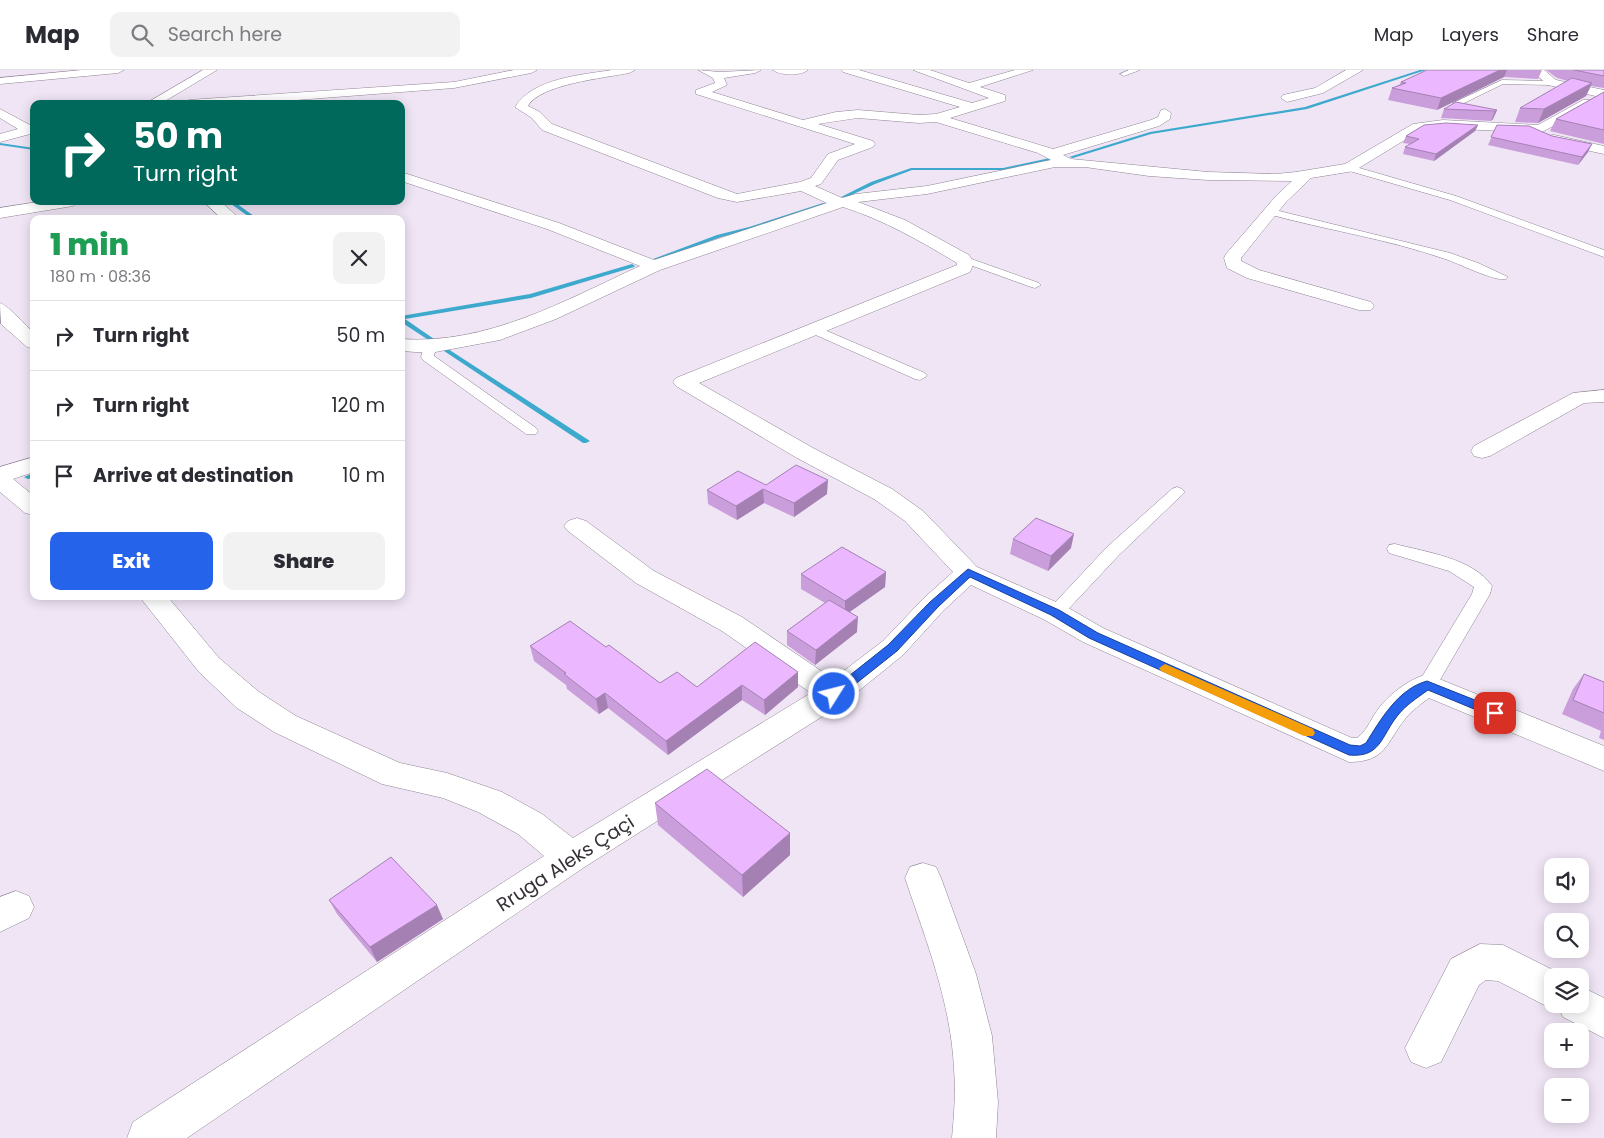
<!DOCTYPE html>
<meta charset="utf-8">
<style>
:root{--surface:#fff;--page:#f2f2f3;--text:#2b2b33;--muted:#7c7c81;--line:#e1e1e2;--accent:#2563eb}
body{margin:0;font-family:Poppins,sans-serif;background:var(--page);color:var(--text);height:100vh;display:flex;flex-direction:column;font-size:19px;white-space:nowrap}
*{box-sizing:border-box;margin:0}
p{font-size:16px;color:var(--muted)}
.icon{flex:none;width:28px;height:28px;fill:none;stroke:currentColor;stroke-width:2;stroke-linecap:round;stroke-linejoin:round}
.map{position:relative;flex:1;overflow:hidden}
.drawer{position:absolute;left:30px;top:145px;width:375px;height:385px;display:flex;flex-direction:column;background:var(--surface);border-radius:10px;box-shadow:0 2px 12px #0003}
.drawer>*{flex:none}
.guide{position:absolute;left:30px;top:30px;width:375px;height:105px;border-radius:10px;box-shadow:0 2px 12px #0003;background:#00695c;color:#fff;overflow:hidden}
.buttons{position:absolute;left:1544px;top:788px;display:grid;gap:10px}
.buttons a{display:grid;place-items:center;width:45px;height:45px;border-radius:10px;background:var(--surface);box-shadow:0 2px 12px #0003;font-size:25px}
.pin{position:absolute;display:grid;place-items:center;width:42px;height:42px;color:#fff;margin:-21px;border-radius:10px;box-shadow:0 2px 8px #0006}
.me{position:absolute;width:55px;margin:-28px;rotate:54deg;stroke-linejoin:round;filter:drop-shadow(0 0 4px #0008)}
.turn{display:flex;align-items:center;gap:18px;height:105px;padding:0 20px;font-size:22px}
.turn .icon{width:65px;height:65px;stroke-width:2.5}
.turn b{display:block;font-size:35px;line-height:42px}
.round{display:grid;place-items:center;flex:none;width:52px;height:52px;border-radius:10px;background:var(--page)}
.overview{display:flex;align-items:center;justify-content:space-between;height:85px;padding:0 20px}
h1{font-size:30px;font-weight:800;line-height:38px;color:#1e9e55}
.button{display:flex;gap:10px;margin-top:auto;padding:10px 20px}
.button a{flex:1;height:58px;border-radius:10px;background:var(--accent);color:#fff;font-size:20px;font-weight:800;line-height:58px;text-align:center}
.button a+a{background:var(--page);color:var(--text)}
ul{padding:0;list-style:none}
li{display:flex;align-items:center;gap:15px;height:70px;padding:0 20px;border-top:1px solid var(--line)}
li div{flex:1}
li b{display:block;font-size:19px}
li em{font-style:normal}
header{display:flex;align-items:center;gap:30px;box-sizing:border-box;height:70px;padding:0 25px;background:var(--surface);border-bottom:1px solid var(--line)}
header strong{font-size:24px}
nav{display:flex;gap:28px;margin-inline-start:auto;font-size:18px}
.search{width:350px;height:45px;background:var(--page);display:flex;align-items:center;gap:12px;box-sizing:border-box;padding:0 18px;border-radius:10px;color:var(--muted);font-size:19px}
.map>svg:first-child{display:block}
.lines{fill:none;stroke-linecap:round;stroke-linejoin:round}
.stream{fill:#3da9cd;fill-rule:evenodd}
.service-casing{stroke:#8e8492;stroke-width:1}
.minor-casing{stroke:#8e8492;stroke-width:1}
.service{fill:#fff;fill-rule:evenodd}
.minor{fill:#fff;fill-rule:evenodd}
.wall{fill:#ca9edb}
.shaded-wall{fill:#a481b2}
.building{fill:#ebb8ff;stroke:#a481b2}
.route{fill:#2563eb;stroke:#184099}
.slow{fill:#f59e0b}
.labels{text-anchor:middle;stroke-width:4;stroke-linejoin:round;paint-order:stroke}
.near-street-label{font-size:19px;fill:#363137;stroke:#fff}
</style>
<header>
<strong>Map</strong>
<div class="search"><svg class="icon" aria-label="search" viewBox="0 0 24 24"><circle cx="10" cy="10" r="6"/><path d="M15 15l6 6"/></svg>Search here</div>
<nav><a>Map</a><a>Layers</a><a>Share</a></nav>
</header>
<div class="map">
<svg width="1604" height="1068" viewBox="0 0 1604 1068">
<rect width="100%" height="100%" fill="#f0e5f5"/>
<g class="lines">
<g class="stream">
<polygon points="1420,0 1426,0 1307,39 1151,64 1073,88 1069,87 1150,62 1305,37"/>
<polygon points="0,73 34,78 34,80 0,75"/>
<polygon points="1050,88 1052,90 1003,100 912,100 875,114 845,128 841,127 871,112 911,98 1003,98"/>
<polygon points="227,131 233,131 258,149 252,149"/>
<polygon points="823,133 827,134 753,159 721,167 658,190 653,189 717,165 749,157"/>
<polygon points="632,194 635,196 634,197 531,228 405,249 437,271 437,273 433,273 401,252 401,246 530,224"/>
<polygon points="443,276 445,277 590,371 586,373 583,373 441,279 440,278"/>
<polygon points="34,403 34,408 28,409 24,407"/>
</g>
<defs>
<g id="service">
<polygon points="1129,0 1140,0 1124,6 1120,4"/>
<polygon points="1502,10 1552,11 1556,13 1552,15 1503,14 1460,35 1453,33"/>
<polygon points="1349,95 1456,126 1604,180 1604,187 1450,130 1346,100 1346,96"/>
<path d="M1271 139 1450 183 1478 193 1508 207 1506 209C1495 212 1458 193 1445 189 1388 169 1326 160 1268 144L1266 142Z"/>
<polygon points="963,186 1039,213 1041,215 1035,218 1031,217 959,191 958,189"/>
<polygon points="813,255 925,303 927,306 920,310 915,309 809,262 807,259"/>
<polygon points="430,273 436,277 434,286 536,358 538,361 536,364 526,364 423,290 421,287 424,277"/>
<polygon points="1177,417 1182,419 1185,422 1182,425 1119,485 1061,547 1049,547 1046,543 1049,539 1107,477 1172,419"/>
<path d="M1395 474C1425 482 1473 488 1492 516L1490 524 1434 620 1427 622 1420 620 1417 615 1472 524 1474 517 1449 501 1389 483 1387 479 1389 475Z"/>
</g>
<g id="minor">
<polygon points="82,0 124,0 118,3 0,14 0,8"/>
<polygon points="203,0 217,0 160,34 145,34"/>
<polygon points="514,0 537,0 531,3 454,18 243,34 183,34 189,30 454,12"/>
<path d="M612 0H635L629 3C605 8 540 14 528 36L540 42 552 54 737 124 800 112 811 108 828 84 855 74 696 24V20L715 13 713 8 698 0 719 2 761 0 755 3 724 8 727 15 712 22 803 50 836 42 858 40 919 45 936 44 960 37 843 2 841 0H859L972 33 989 28 913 0H930L969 13 1015 0H1033L980 17 1005 25V31L950 48 1053 79 1151 50 1158 47 1161 40 1165 39 1171 43 1170 49 1159 56 1063 85 1071 89 1208 102 1276 104 1296 102 1345 94 1413 54 1443 50 1538 55 1583 30H1591L1593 33 1591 36 1540 63 1443 58 1421 60 1354 101 1311 108 1286 132 1241 188V191L1259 200 1371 232 1374 236 1371 240H1359L1247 208 1227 198 1224 188 1226 184 1276 126 1292 111 1208 110 1149 106 1085 97H1055L927 124 858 132 905 150 969 185 974 193 970 202 699 313 813 378 892 419 923 441 977 497 1065 536 1103 558 1352 668H1357C1366 662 1370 651 1376 642 1388 625 1407 610 1427 604L1604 676V701L1429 628C1421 634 1412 640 1405 649 1386 673 1386 692 1349 692L1083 572 1045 550 971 515 944 540 903 585 845 632 583 798 187 1068H127L133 1052 544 786 518 764 478 742 443 728 382 714 274 662 237 638 199 602 139 526H167L219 588 259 622 296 646 400 693 447 703 502 722 542 744 573 768 811 623 722 561 636 513 568 461 564 456 568 451 577 448 586 451 654 501 742 547 833 609 883 571 924 528 953 502 905 451 874 429 797 388 676 316 673 312 676 308 957 195V193C920 171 884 150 843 137L660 200 556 249 500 270 430 283 401 281V269C487 275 564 231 640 196L547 159 401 111V102L559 153 654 190 827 133 801 121 737 132 718 128 542 60 532 48 515 37C533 8 581 5 612 0ZM858 48 919 53 936 52 1038 83 1051 90 927 116 856 124 842 128 815 116 821 114 838 90 873 77 875 74 873 71 818 54Z"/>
<path d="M773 0H808C801 6 780 6 773 0Z"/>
<polygon points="1346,0 1363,0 1323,23 1287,32 1281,28 1283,25 1315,18"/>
<polygon points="1531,0 1544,0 1556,10 1604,20 1604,28 1548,15"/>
<polygon points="0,39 30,55 34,54 34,63 0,72 0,64 18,59 0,48"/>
<polygon points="1554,65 1604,76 1604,84 1549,72 1547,69 1549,66"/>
<polygon points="44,131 80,131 73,136 0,148 0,138"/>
<polygon points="203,131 220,131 240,149 222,149"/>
<path d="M0 233C9 236 25 255 34 263V279L27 277 1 254Z"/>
<polygon points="1604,320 1604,332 1584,333 1490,386 1482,388 1474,386 1471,381 1474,376 1573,323"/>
<polygon points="34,387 34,402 13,409 34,426 34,445 25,443 0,422 0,397"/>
<path d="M923 793 936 797 941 808 976 904 992 966 998 1032 996 1068H952C954 1045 956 1022 954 999 951 933 926 870 905 808L910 797Z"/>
<polygon points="16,821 29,826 34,837 29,848 0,862 0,827"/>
<polygon points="1480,874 1503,875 1565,906 1552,906 1552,934 1580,934 1580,916 1604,928 1604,968 1563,947 1558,936 1552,939 1498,911 1486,910 1479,915 1441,992 1426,998 1411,992 1405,978 1451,889"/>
</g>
</defs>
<use href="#service" class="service-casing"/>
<use href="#minor" class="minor-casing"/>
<use href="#service" class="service"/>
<use href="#minor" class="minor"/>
</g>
<g class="wall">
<polygon points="1427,0 1542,0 1538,9 1504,7 1437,40 1388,30 1392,18 1399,15 1401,12"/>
<polygon points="1546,0 1604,0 1604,18 1591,16 1586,26 1538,53 1515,52 1520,38 1568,11 1557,8"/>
<polygon points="1604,22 1604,74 1550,61 1556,49"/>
<polygon points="1444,39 1497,40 1493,49 1491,51 1441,48"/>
<polygon points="1478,55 1475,61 1434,91 1403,84 1405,77 1410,74 1403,73 1406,66"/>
<polygon points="1497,55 1592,74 1588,82 1578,95 1488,75"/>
<polygon points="766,415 827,424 794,447 764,433 737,450 708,434 707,420"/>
<polygon points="1013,469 1071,478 1048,501 1010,484"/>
<polygon points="886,502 885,517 850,542 857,562 815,595 787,575 787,561 825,533 801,519 801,504"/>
<polygon points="530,576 606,577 660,613 697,617 798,602 798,617 765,645 742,630 668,685 608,638 599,644 567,619 566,615 534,591"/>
<polygon points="1584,604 1604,612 1604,670 1599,668 1601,661 1562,644 1573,619"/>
<polygon points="655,733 790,763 790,785 743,827 658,755"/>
<polygon points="329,830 443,849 377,892 337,844"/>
</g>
<g class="shaded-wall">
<polygon points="1500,0 1507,0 1504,7 1437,40 1441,28"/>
<polygon points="1592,13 1586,26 1538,53 1544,39"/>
<polygon points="1497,40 1493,49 1491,51 1495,41"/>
<polygon points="1478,55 1475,61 1434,91 1436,84"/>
<polygon points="1592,74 1588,82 1578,95 1582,87"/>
<polygon points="828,410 827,424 794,447 794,433"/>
<polygon points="763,419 764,433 737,450 736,436"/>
<polygon points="1074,464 1071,478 1048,501 1051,486"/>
<polygon points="886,502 885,517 845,545 845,531"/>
<polygon points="858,547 857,562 815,595 816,580"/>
<polygon points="798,602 798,617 765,645 764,630"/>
<polygon points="742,615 742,630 668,685 666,671"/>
<polygon points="605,623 608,638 599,644 596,629"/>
<polygon points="790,763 790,785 743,827 742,805"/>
<polygon points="437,835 443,849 377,892 370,877"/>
</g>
<g class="building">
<polygon points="1427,0 1500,0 1441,28 1392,18 1406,13 1401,12"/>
<polygon points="1574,0 1604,0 1604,6"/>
<polygon points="1572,8 1592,13 1544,39 1520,38"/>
<polygon points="1604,22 1604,60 1556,49"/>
<polygon points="1456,32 1497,40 1495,41 1444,39"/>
<polygon points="1446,53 1478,55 1436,84 1405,77 1419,69 1406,66 1424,55"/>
<polygon points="1497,55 1529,56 1552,66 1592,74 1582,87 1491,67"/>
<polygon points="796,395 828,410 794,433 763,419 736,436 707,420 738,401 766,415"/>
<polygon points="1036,448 1074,464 1051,486 1013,469"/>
<polygon points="842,477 886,502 845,531 801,504"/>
<polygon points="829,530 858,547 816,580 787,561"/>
<polygon points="570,551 606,577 609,575 660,613 677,602 697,617 755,572 798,602 764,630 742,615 666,671 605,623 596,629 564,604 566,603 530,576"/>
<polygon points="1584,604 1604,612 1604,643 1573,630"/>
<polygon points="707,699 790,763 742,805 655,733"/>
<polygon points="391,787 437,835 370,877 329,830"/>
</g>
<path class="route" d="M968 499 1059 540 1098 563 1350 675 1360 676 1366 673C1381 649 1398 619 1427 611L1500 640 1502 643 1500 646H1491L1428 620C1417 628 1406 635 1398 645 1381 666 1381 688 1349 685L1089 568 1051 545 970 507 938 537 897 581 839 627H830L828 624 830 621 888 575 930 532Z"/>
<polygon class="slow" points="1165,594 1313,659 1315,663 1313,666 1304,666 1161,601 1159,598"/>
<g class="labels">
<g class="near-street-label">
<text transform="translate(565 793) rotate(-33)" y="7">Rruga Aleks Çaçi</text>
</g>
</g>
</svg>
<div class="buttons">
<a><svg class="icon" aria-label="sound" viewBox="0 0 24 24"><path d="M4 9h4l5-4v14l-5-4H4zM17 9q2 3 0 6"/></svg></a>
<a><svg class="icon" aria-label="search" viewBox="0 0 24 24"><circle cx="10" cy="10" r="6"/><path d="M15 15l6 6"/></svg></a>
<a><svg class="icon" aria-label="layers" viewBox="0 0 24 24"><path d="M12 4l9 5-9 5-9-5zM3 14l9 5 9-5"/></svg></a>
<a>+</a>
<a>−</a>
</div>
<div class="pin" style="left:1495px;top:643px;background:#d93025"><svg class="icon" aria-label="arrive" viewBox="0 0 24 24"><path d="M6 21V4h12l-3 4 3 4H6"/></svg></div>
<svg class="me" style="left:834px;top:624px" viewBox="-20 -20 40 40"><circle r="17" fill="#2563eb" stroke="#fff" stroke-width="3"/><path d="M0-11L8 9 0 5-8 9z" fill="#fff"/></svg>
<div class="guide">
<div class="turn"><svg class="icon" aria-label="right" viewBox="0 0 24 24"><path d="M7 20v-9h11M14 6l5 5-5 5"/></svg><div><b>50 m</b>Turn right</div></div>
</div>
<section class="drawer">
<div class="overview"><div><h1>1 min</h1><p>180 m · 08:36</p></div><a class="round"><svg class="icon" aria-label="close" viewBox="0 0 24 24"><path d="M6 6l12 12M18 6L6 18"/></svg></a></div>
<ul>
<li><svg class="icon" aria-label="right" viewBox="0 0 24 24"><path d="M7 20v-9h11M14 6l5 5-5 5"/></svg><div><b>Turn right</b></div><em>50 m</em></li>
<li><svg class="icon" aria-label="right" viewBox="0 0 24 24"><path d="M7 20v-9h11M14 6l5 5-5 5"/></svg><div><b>Turn right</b></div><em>120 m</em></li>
<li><svg class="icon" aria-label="arrive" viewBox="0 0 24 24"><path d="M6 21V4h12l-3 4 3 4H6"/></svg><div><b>Arrive at destination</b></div><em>10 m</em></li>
</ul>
<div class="button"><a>Exit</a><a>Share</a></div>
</section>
</div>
